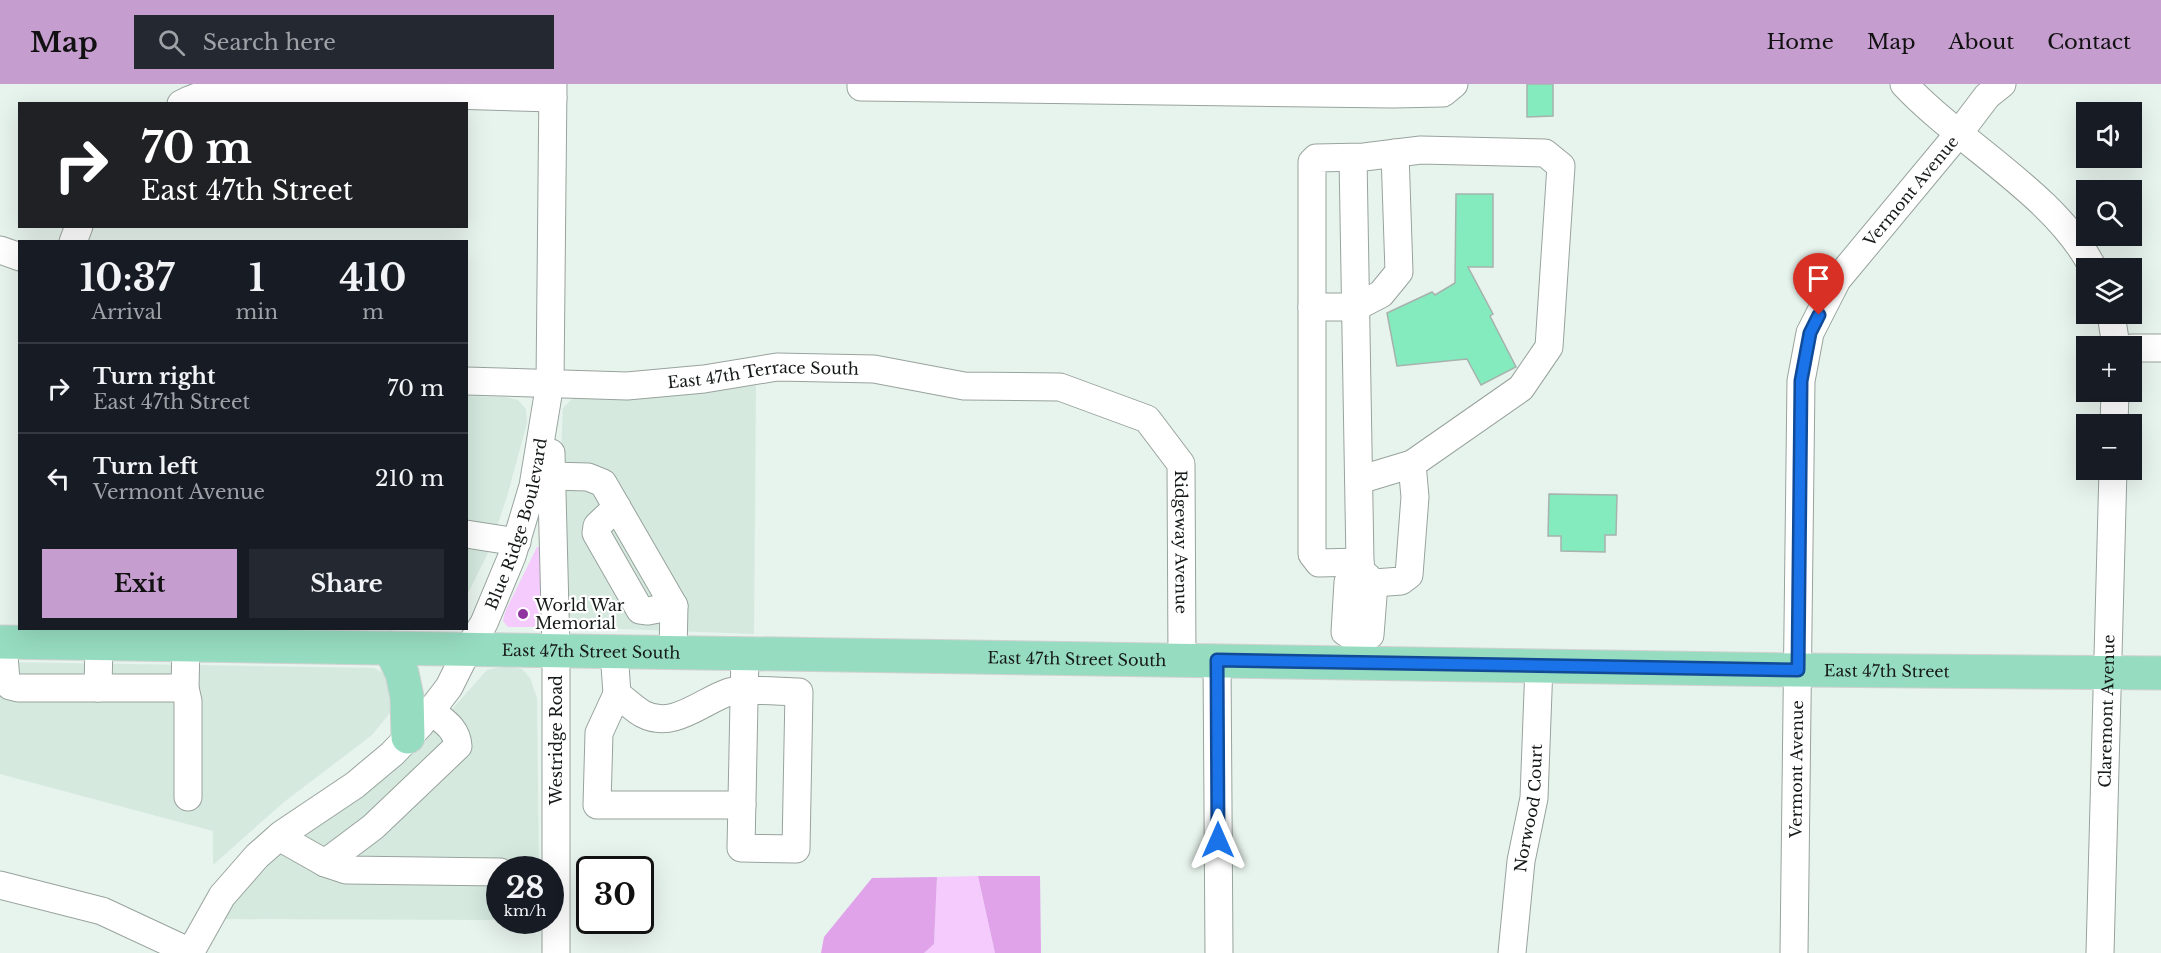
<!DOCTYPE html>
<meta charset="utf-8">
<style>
:root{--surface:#171b24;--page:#242831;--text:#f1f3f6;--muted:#9ea1a6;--line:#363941;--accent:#c59dcf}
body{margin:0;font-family:"Libre Baskerville",serif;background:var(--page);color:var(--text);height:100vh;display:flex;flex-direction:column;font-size:22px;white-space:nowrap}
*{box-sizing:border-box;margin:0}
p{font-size:20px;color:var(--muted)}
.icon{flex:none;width:33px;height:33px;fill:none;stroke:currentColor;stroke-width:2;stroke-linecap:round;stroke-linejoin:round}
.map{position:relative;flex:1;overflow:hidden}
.side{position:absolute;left:18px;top:156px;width:450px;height:390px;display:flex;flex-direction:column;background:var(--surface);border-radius:0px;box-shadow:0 6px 24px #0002}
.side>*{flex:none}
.guide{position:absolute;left:18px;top:18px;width:450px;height:126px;border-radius:0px;box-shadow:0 6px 24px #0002;background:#202124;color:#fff;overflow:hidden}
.controls{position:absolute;left:2076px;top:18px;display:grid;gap:12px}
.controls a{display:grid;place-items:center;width:66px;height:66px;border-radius:0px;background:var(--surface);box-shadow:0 6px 24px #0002;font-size:30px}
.speed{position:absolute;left:486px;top:772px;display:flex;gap:12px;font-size:30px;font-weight:700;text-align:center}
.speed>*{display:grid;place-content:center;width:78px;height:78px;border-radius:50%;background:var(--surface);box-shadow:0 6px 24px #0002;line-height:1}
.speed small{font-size:15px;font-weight:400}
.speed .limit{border:3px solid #111;border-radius:9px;background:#fff;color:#111}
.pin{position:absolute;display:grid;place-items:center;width:51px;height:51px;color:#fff;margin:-62px -26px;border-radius:50% 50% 50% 0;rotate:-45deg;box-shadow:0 0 6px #0007}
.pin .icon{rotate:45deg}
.me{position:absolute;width:66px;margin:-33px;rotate:0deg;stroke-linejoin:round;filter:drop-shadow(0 0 4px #0008)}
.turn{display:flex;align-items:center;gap:21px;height:126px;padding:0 24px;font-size:27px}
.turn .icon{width:78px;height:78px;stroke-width:2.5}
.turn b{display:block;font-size:42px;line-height:51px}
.eta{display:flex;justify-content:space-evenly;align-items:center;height:102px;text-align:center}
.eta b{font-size:36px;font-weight:700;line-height:42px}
.action{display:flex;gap:12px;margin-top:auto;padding:12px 24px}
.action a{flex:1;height:69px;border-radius:0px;background:var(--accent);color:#111;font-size:24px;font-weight:700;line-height:69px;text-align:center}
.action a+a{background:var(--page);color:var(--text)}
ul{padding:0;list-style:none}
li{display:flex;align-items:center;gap:18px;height:90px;padding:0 24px;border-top:2px solid var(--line)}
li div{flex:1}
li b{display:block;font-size:22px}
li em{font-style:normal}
header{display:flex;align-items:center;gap:36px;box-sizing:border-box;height:84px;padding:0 30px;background:var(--accent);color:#111}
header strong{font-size:28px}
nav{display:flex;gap:33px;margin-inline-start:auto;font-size:21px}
.search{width:420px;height:54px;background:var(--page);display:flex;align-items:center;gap:15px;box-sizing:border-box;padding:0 21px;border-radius:0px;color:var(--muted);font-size:22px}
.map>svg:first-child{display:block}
.built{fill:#d5e9df}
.green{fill:#f5cafc}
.forest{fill:#e0a3ea}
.building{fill:#83ebbe;stroke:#a7b2ad;stroke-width:1.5}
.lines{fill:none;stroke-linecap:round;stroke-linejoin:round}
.minor-casing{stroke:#98a39d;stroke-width:29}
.major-casing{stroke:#d0d1d1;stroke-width:35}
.minor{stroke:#fff;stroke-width:27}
.major{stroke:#96dcc0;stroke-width:33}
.route-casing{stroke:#114b97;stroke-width:15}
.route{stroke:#1a73e8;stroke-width:10}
.poi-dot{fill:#90349f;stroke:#fff;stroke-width:2}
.labels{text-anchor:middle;stroke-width:4.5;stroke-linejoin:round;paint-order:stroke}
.street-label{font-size:16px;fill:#151917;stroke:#fff}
.poi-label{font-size:16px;fill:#151917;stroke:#fff;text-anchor:start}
</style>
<header>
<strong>Map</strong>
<div class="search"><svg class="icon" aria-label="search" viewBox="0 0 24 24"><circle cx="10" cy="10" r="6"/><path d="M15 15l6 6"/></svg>Search here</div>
<nav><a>Home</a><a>Map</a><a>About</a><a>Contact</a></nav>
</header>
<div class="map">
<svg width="2161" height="869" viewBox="0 0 2161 869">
<rect width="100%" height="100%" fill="#e7f3ed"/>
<g class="built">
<polygon points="756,294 754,550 597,544 579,539 567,530 559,413 563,324 575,312"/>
<polygon points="467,312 506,313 518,316 526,325 527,339 508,409 489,467 467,511"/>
<polygon points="0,578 374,584 392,594 393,625 372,651 284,718 213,781 213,747 0,690"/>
<polygon points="506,582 522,585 530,594 537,614 539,786 500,786 499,836 220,835 243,803 291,757 356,718 412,670 487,586"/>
</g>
<g class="green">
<polygon points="537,463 544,463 546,541 537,543 508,543 503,537 505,528"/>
<polygon points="978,792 995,869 924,869 934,860 937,793"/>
</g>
<g class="forest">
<polygon points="978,792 1040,792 1041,869 995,869"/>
<polygon points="937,793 934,860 924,869 821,869 824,853 872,794"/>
</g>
<g class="building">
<polygon points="1527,0 1553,0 1553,32 1527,33"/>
<polygon points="1456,110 1493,110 1493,183 1468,183 1493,230 1490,232 1516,283 1481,301 1467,275 1397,282 1387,229 1432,208 1435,211 1455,199"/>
<polygon points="1549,410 1617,411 1616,451 1605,451 1605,468 1561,467 1561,452 1548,452"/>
</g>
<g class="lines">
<defs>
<g id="minor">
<polyline points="861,0 861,3 1393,10 1443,9 1454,0"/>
<path d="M1904 0C1960 60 2056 111 2093 184"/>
<path d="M181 20C200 9 224 7 246 5L553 14"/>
<polyline points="1353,74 1360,478 1361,487 1374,499 1370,551 1359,556"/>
<polyline points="73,158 79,142"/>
<polyline points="0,166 20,173"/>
<polyline points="1312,223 1356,223 1381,210 1399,188 1395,69"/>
<polyline points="2111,230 2116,262"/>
<polyline points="2132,264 2161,264"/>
<path id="s1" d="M466 297 627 302 704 295 777 283 874 285 964 302 1060 303 1147 335 1181 380 1182 575"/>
<polyline points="2114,340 2115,308"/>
<polyline points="551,369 556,566 556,869"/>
<polyline points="552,392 588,393 603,399 674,522 673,568"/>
<polyline points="1359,396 1412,380 1521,304 1549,263 1561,82 1545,69 1421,66 1364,73 1316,74 1312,78 1312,470 1319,479 1360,478"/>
<polyline points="617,423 597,442 596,449 640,526 648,527 674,522"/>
<polyline points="466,450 517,458"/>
<polyline points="1374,499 1401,497 1409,491 1415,413 1412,380"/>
<polyline points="1359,556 1345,548 1348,498 1361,487"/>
<polyline points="3,558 6,597 10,602 18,604 185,604 186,561"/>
<path d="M614 567 617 610C625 616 634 625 643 630 673 646 702 617 729 608 741 604 784 608 799 608L796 765 741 764 745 569"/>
<polyline points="1217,576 1219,869"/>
<polyline points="98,604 99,560"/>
<polyline points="185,604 188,617 188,713"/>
<polyline points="617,610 599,649 597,721 742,721"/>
<polyline points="279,753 325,779 346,786 500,788"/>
<path d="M325 779 373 743 458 662C457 644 443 637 431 627"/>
<polyline points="0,801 102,827 190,868"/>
<path id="s2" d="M190 869 222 812 257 772 282 750 355 701 392 670 420 641 449 603 468 565 484 539 512 472 533 402 550 299 553 0"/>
<path id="s3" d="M1512 869 1521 777 1534 714 1539 581"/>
<path id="s4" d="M1794 869 1801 297 1810 249 1837 196 1959 49 1987 12 2002 0"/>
<path id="s5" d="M2100 869 2113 386"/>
</g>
<g id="major">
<path id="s6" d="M0 558 1798 586 2161 589"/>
<polyline points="390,564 402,589 407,613 408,653"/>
</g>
</defs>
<use href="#minor" class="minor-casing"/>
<use href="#major" class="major-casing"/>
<use href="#minor" class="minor"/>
<use href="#major" class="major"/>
</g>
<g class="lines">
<defs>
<polyline id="route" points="1218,756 1217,576 1798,586 1801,297 1810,249 1819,231"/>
</defs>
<use href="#route" class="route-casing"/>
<use href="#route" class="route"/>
</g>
<circle class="poi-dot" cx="523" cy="530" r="6"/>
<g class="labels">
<g class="street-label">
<text dy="6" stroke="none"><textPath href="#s4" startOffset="796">Vermont Avenue</textPath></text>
<text dy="6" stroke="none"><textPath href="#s1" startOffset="298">East 47th Terrace South</textPath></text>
<text dy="6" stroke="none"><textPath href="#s2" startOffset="554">Blue Ridge Boulevard</textPath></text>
<text dy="6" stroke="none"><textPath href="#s1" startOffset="824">Ridgeway Avenue</textPath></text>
<text dy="6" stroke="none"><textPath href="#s6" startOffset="591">East 47th Street South</textPath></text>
<text dy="6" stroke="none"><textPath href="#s6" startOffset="1077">East 47th Street South</textPath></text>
<text dy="6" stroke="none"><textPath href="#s6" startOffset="1887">East 47th Street</textPath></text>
<text dy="6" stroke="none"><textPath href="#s5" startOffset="242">Claremont Avenue</textPath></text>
<text transform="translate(556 656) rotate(-90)" y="6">Westridge Road</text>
<text dy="6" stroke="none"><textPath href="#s4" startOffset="184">Vermont Avenue</textPath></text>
<text dy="6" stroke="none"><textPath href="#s3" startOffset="146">Norwood Court</textPath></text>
</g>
<g class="poi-label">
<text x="535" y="527">World War<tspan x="535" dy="18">Memorial</tspan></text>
</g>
</g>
</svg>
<div class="controls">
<a><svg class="icon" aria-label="sound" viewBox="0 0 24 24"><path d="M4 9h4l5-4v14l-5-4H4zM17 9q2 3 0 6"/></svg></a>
<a><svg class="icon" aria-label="search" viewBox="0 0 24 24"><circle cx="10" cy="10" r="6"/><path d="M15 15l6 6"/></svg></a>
<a><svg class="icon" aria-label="layers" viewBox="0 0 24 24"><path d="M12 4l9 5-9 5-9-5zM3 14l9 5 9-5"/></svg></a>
<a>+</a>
<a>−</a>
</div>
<div class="speed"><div>28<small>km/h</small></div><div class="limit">30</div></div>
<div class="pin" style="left:1819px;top:231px;background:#d93025"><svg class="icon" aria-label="arrive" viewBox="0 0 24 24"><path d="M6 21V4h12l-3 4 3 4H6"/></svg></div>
<svg class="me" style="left:1218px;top:756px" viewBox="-20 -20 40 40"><path d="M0-17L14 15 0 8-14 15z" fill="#1a73e8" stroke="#fff" stroke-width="4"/></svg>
<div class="guide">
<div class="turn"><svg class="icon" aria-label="right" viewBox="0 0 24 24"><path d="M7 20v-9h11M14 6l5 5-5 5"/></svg><div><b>70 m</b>East 47th Street</div></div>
</div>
<section class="side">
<div class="eta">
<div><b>10:37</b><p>Arrival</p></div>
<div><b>1</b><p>min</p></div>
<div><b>410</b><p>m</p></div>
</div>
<ul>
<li><svg class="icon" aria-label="right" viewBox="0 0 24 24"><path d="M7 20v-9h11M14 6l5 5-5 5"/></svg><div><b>Turn right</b><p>East 47th Street</p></div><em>70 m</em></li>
<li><svg class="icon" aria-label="left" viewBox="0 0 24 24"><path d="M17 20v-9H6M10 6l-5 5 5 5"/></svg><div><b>Turn left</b><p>Vermont Avenue</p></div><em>210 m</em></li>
</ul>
<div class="action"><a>Exit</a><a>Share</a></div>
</section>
</div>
